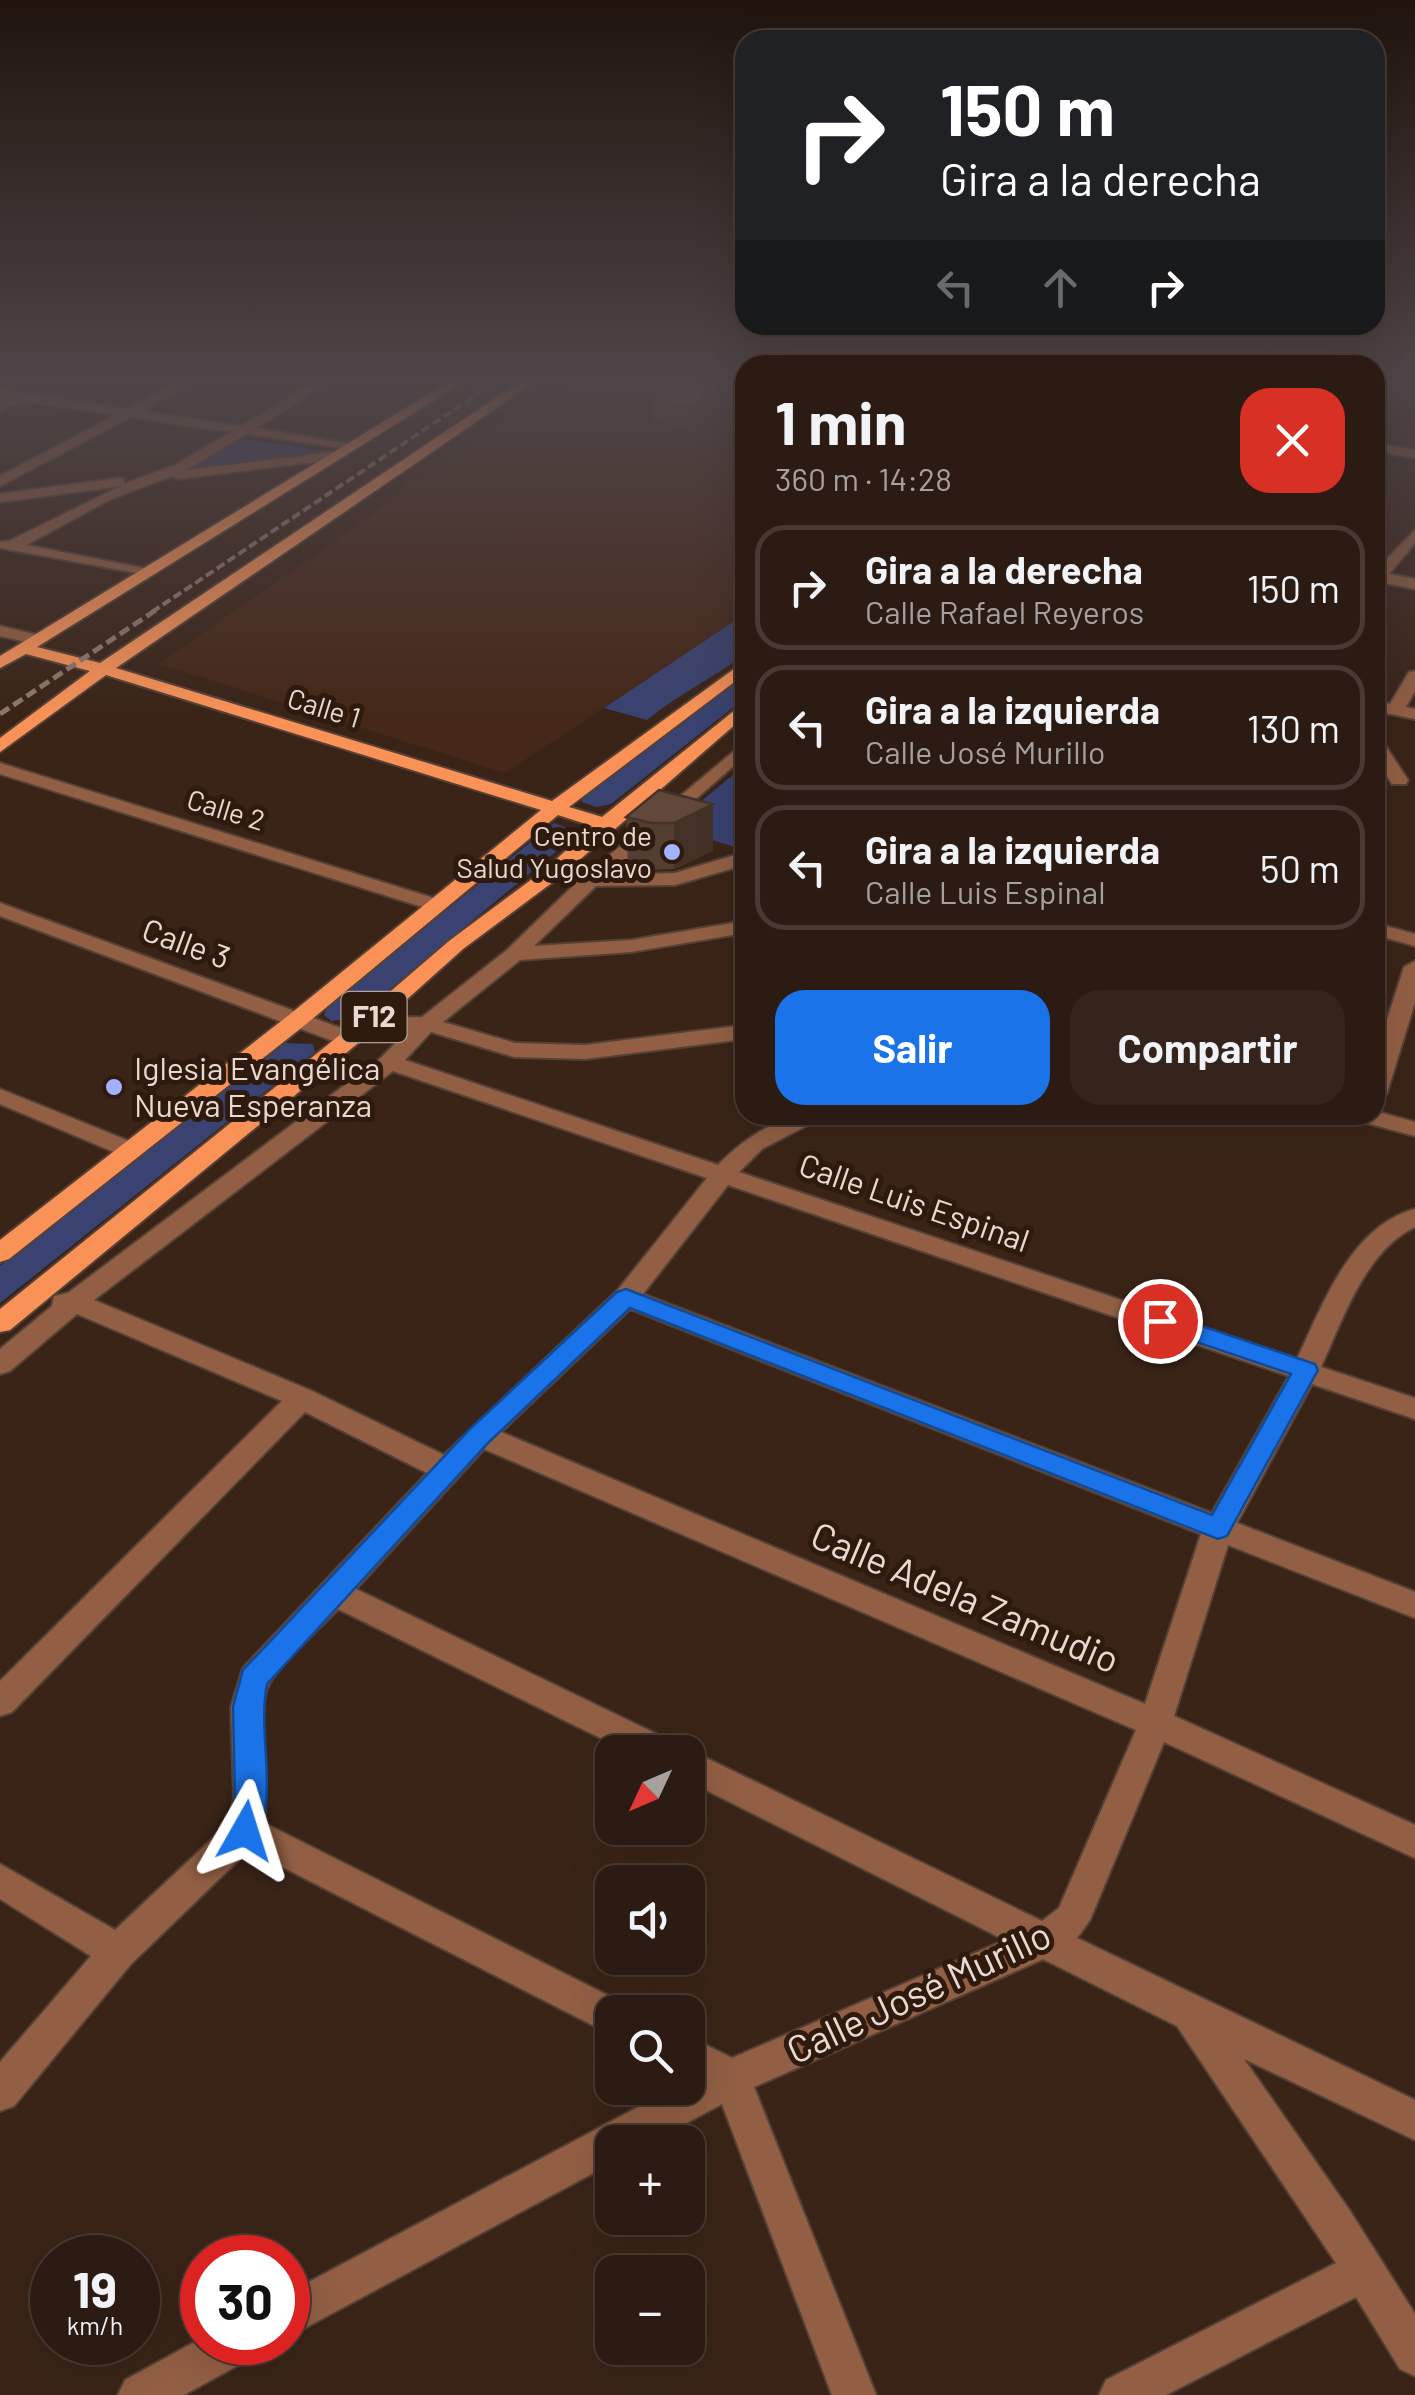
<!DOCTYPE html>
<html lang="es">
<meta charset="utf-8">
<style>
:root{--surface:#2c1b12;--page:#34241b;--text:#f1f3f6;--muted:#a6a19f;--line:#483932;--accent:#1a73e8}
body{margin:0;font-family:Barlow,sans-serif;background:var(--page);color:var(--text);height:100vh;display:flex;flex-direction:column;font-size:38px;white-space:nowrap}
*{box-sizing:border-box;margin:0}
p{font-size:32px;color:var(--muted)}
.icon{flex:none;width:55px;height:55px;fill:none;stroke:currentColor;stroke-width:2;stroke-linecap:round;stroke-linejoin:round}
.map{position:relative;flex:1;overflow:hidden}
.drawer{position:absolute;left:735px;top:355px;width:650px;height:770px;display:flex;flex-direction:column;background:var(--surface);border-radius:30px;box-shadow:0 10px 40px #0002,0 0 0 2px var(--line)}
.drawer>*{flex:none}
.hud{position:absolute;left:735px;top:30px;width:650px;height:305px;border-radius:30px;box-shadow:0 10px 40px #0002,0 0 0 2px var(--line);background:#202124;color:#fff;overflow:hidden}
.needle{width:65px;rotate:226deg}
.buttons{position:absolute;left:595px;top:1735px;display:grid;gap:20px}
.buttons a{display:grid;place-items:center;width:110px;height:110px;border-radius:20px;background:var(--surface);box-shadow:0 10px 40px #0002,0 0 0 2px var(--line);font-size:50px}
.speed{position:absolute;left:30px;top:2235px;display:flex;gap:20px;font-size:50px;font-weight:700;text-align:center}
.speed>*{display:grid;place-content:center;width:130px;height:130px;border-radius:50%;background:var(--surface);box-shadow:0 10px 40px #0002,0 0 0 2px var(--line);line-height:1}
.speed small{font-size:25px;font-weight:400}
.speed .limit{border:15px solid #d22;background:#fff;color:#111}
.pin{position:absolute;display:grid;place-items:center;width:85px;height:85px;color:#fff;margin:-42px;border:5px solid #fff;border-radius:50%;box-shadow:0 2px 10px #0007}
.me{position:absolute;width:110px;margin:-55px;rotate:6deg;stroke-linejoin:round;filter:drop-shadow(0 0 8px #0008)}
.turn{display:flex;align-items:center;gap:35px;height:210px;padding:0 40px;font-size:45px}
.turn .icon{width:130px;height:130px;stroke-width:2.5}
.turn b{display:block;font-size:70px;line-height:85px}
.lanes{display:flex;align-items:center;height:95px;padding:0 40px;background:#0003;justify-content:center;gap:50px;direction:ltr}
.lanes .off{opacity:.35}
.round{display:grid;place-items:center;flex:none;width:105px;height:105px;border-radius:30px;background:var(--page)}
.overview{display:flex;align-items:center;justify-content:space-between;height:170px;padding:0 40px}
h1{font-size:60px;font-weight:700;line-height:75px}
.action{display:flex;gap:20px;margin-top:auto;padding:20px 40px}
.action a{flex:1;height:115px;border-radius:30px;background:var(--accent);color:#fff;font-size:40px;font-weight:700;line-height:115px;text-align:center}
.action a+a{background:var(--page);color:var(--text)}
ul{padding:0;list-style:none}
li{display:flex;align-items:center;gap:30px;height:125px;margin:0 20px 15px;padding:0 20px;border:5px solid var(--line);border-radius:30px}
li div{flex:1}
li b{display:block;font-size:38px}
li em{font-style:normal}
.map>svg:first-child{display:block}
.built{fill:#452819}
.green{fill:#394271}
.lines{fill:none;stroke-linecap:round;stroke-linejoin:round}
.minor-casing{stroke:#564136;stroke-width:4}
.major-casing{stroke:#564136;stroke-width:4}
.minor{fill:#925f44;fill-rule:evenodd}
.major{fill:#fa9257;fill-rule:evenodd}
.rail-far1{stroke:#8c796f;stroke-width:4;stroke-dasharray:9 4;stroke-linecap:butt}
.rail{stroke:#8c796f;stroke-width:5;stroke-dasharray:11 5;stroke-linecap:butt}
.wall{fill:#533e33}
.shaded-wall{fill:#443229}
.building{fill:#61483b;stroke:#443229;stroke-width:2.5}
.route{fill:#1a73e8;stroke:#114b97;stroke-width:2.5}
.poi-dot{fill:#a2b2fd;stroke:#2f1a0e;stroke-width:4}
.labels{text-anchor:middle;stroke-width:10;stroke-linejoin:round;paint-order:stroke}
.far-street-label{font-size:28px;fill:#e8d9d2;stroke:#2f1a0e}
.far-poi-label{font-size:28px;fill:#e8d9d2;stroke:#2f1a0e;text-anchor:end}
.shield{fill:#2f1a0e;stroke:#b0a097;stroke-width:2.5}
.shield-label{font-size:30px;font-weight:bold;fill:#e8d9d2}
.street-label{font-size:32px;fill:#e8d9d2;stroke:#2f1a0e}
.poi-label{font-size:32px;fill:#e8d9d2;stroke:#2f1a0e;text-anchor:start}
.near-street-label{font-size:38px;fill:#e8d9d2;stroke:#2f1a0e}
</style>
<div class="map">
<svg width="1415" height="2395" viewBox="0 0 1415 2395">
<rect width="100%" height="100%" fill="#3a2418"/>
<polygon class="built" points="579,383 745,383 745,614 505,773 159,664 393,500 405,481 424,478 515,414"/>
<g class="green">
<polygon points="235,438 327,451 328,452 178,473"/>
<path d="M745 614V654C713 678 677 695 647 720L604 708Z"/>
<polygon points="745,672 745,698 611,804 596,807 582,802 581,798"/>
<polygon points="745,765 745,839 735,847 670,827"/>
<polygon points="554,823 575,831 571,839 355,1018 331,1021 324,1015 327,1007"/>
<polygon points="285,1043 313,1044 315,1052 0,1303 0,1266"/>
</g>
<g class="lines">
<defs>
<g id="minor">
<polygon points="175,383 191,383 142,411 241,426 312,383 327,383 256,428 355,445 348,449 246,434 187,470 339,451 346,455 339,459 178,479 172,476 109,500 26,545 148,569 148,575 0,548 0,542 9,541 121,486 0,502 0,494 119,478 124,479 124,484 177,464 231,432 131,417 0,486 0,476 116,415 22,401 0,411 0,402 7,399 0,398 0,390 127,409"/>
<polygon points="1380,383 1393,383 1375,400 1375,389"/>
<polygon points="1375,443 1415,450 1415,458 1375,451"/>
<polygon points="1415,530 1415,543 1389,574 1415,579 1415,589 1375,581 1375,571"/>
<polygon points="0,626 46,637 48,640 40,645 0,636"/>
<polygon points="1415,671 1415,691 1406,707 1415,709 1415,719 1375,711 1375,701 1390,704 1409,672"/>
<path d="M1375 738 1381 739 1408 780 1406 784H1392C1381 767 1375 758 1375 738Z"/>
<path d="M745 742V756L609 875 675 873 745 852V865L675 885 596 886 534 946 631 940 745 921V933L631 952 520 960 443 1022 515 1043 585 1045 745 1025V1039L585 1059 514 1057 431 1032 405 1060 718 1165C751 1132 780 1115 827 1115L762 1149 739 1172 1297 1359C1323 1304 1351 1226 1415 1209V1227C1365 1251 1343 1319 1321 1367L1415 1398V1419L1312 1384 1237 1523 1415 1592V1618L1228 1545 1174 1716 1415 1825V1858L1164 1742 1090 1920 1077 1938 1415 2100V2140L1244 2059 1350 2211 1415 2314V2376L1400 2369 1356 2297 1166 2395H1099L1106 2380 1336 2263 1177 2026 1043 1959 754 2087 876 2395H832L722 2104 651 2142H612V2163L288 2337V2293L674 2088H688V2080L692 2078 688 2075V2036L732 2058 1005 1940 688 1781V1752H682L700 1755 1042 1921 1059 1908 1136 1730 484 1449 356 1589 673 1742 678 1752H629L338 1609C320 1628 281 1663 269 1684 255 1710 270 1787 264 1823L625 2004 629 2012H612V2035L249 1850 131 1964 14 2106 0 2111V2062L91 1956 0 1899V1864L115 1930 229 1823 234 1797 231 1707 243 1668 427 1473 305 1412 12 1712 0 1716V1681L282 1401 77 1314 10 1371 0 1374V1349L52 1306 54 1296 68 1293 382 1057 408 1030 359 1028 356 1023 359 1018 422 1017 507 950 576 883 547 876V868L588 873ZM393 1071 707 1178 617 1291 444 1455 312 1391 94 1300ZM728 1185 1289 1376 1212 1513 643 1294ZM630 1309 1201 1534 1145 1704 501 1432Z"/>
<polygon points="0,763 443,901 446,905 443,909 429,909 0,774"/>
<polygon points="0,903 357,1034 360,1039 349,1046 341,1044 0,916"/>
<polygon points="1375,923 1415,934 1415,946 1375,935"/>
<polygon points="1415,961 1415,1002 1387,1093 1375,1100 1375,1057 1404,967"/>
<polygon points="0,1089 139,1145 142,1150 130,1158 121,1155 0,1104"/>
<polygon points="1375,1111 1415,1122 1415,1136 1355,1120 1351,1115 1375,1115"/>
<polygon points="202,2338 202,2342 259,2342 253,2357 184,2395 118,2395 125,2380"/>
</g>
<polygon id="major" points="447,383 462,383 37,647 100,663 518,383 533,383 116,668 552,801 745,661 745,674 569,807 602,817 745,702 745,716 561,876 463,949 357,1044 10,1330 0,1332 0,1309 341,1034 449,941 547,868 592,826 558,815 305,1025 9,1259 0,1262 0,1240 289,1015 541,810 106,675 0,752 0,738 90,671 26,654 0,668 0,656"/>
</defs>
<use href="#minor" class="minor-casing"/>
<use href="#major" class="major-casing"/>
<use href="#minor" class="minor"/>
<use href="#major" class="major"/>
<polyline class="rail-far1" points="152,612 494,383"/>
<polyline class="rail" points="0,714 156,610"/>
</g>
<g class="wall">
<polygon points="734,383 734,402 687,427 653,421 652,402"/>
<polygon points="713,804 713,851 674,869 652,870 628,864 626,817"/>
</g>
<g class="shaded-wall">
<polygon points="734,383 734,402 687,427 687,408"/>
<polygon points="713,804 713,851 674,869 674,823"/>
</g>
<g class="building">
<polygon points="686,383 734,383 687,408 652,402"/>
<polygon points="659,790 713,804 674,823 651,823 626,817"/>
</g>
<linearGradient id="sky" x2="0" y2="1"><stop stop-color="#20140d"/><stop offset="0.53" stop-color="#4f4548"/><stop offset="1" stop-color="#4f4548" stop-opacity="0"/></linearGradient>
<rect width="1415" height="718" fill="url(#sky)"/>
<path class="route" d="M626 1289 1212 1515 1291 1374 1152 1327 1148 1321 1152 1315H1169L1315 1364 1318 1370 1227 1536 1218 1539 630 1308 489 1442 267 1684C257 1735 279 1792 256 1841L245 1845 234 1841 229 1831 235 1797 233 1707 243 1670 471 1428 617 1292Z"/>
<g class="poi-dot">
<circle cx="672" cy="852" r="10"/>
<circle cx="114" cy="1087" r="10"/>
</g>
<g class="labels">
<g class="far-street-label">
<text transform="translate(324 708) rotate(17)" y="10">Calle 1</text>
<text transform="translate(226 810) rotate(17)" y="10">Calle 2</text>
</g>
<g class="far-poi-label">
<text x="652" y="846">Centro de<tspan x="652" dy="32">Salud Yugoslavo</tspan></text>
</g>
<rect class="shield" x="341.5" y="992" width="65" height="50" rx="8"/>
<g class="shield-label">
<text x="374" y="1027">F12</text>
</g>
<g class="street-label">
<text transform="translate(186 944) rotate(20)" y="11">Calle 3</text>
<text transform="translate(914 1203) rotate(19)" y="11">Calle Luis Espinal</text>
</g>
<g class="poi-label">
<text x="134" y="1080">Iglesia Evangélica<tspan x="134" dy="37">Nueva Esperanza</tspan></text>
</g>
<g class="near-street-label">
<text transform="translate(965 1598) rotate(23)" y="13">Calle Adela Zamudio</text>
<text transform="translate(919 1993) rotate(-25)" y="13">Calle José Murillo</text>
</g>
</g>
</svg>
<div class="buttons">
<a><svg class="needle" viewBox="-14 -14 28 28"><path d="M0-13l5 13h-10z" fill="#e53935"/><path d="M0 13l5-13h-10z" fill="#a6a19f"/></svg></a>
<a><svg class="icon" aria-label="sound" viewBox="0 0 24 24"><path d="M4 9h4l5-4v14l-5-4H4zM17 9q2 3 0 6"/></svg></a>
<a><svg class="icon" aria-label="search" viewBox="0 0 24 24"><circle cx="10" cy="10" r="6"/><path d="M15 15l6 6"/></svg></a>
<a>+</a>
<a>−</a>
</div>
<div class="speed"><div>19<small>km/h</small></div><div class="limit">30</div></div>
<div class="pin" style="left:1160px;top:1321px;background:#d93025"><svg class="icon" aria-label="arrive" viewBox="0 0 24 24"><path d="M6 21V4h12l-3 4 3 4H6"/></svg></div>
<svg class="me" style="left:245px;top:1831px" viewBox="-20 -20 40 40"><path d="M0-17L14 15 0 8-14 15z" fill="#1a73e8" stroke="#fff" stroke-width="4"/></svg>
<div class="hud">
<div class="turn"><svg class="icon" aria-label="right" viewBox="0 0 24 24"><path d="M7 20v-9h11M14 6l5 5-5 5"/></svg><div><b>150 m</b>Gira a la derecha</div></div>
<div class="lanes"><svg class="icon off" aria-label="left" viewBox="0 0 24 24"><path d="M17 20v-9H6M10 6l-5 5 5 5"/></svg><svg class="icon off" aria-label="ahead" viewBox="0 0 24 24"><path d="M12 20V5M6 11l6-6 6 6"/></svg><svg class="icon" aria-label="right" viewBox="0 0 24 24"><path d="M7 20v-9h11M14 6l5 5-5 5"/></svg></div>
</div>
<section class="drawer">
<div class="overview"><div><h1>1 min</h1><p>360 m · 14:28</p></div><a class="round" style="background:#d93025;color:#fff"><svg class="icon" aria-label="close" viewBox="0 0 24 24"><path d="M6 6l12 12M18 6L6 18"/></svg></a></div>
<ul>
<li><svg class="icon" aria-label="right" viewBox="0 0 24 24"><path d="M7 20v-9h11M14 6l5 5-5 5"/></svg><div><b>Gira a la derecha</b><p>Calle Rafael Reyeros</p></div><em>150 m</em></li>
<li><svg class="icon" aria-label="left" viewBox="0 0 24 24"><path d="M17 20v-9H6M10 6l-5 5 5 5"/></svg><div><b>Gira a la izquierda</b><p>Calle José Murillo</p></div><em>130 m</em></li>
<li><svg class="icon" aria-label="left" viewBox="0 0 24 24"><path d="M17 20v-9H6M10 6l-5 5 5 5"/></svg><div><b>Gira a la izquierda</b><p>Calle Luis Espinal</p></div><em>50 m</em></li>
</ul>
<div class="action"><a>Salir</a><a>Compartir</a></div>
</section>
</div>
